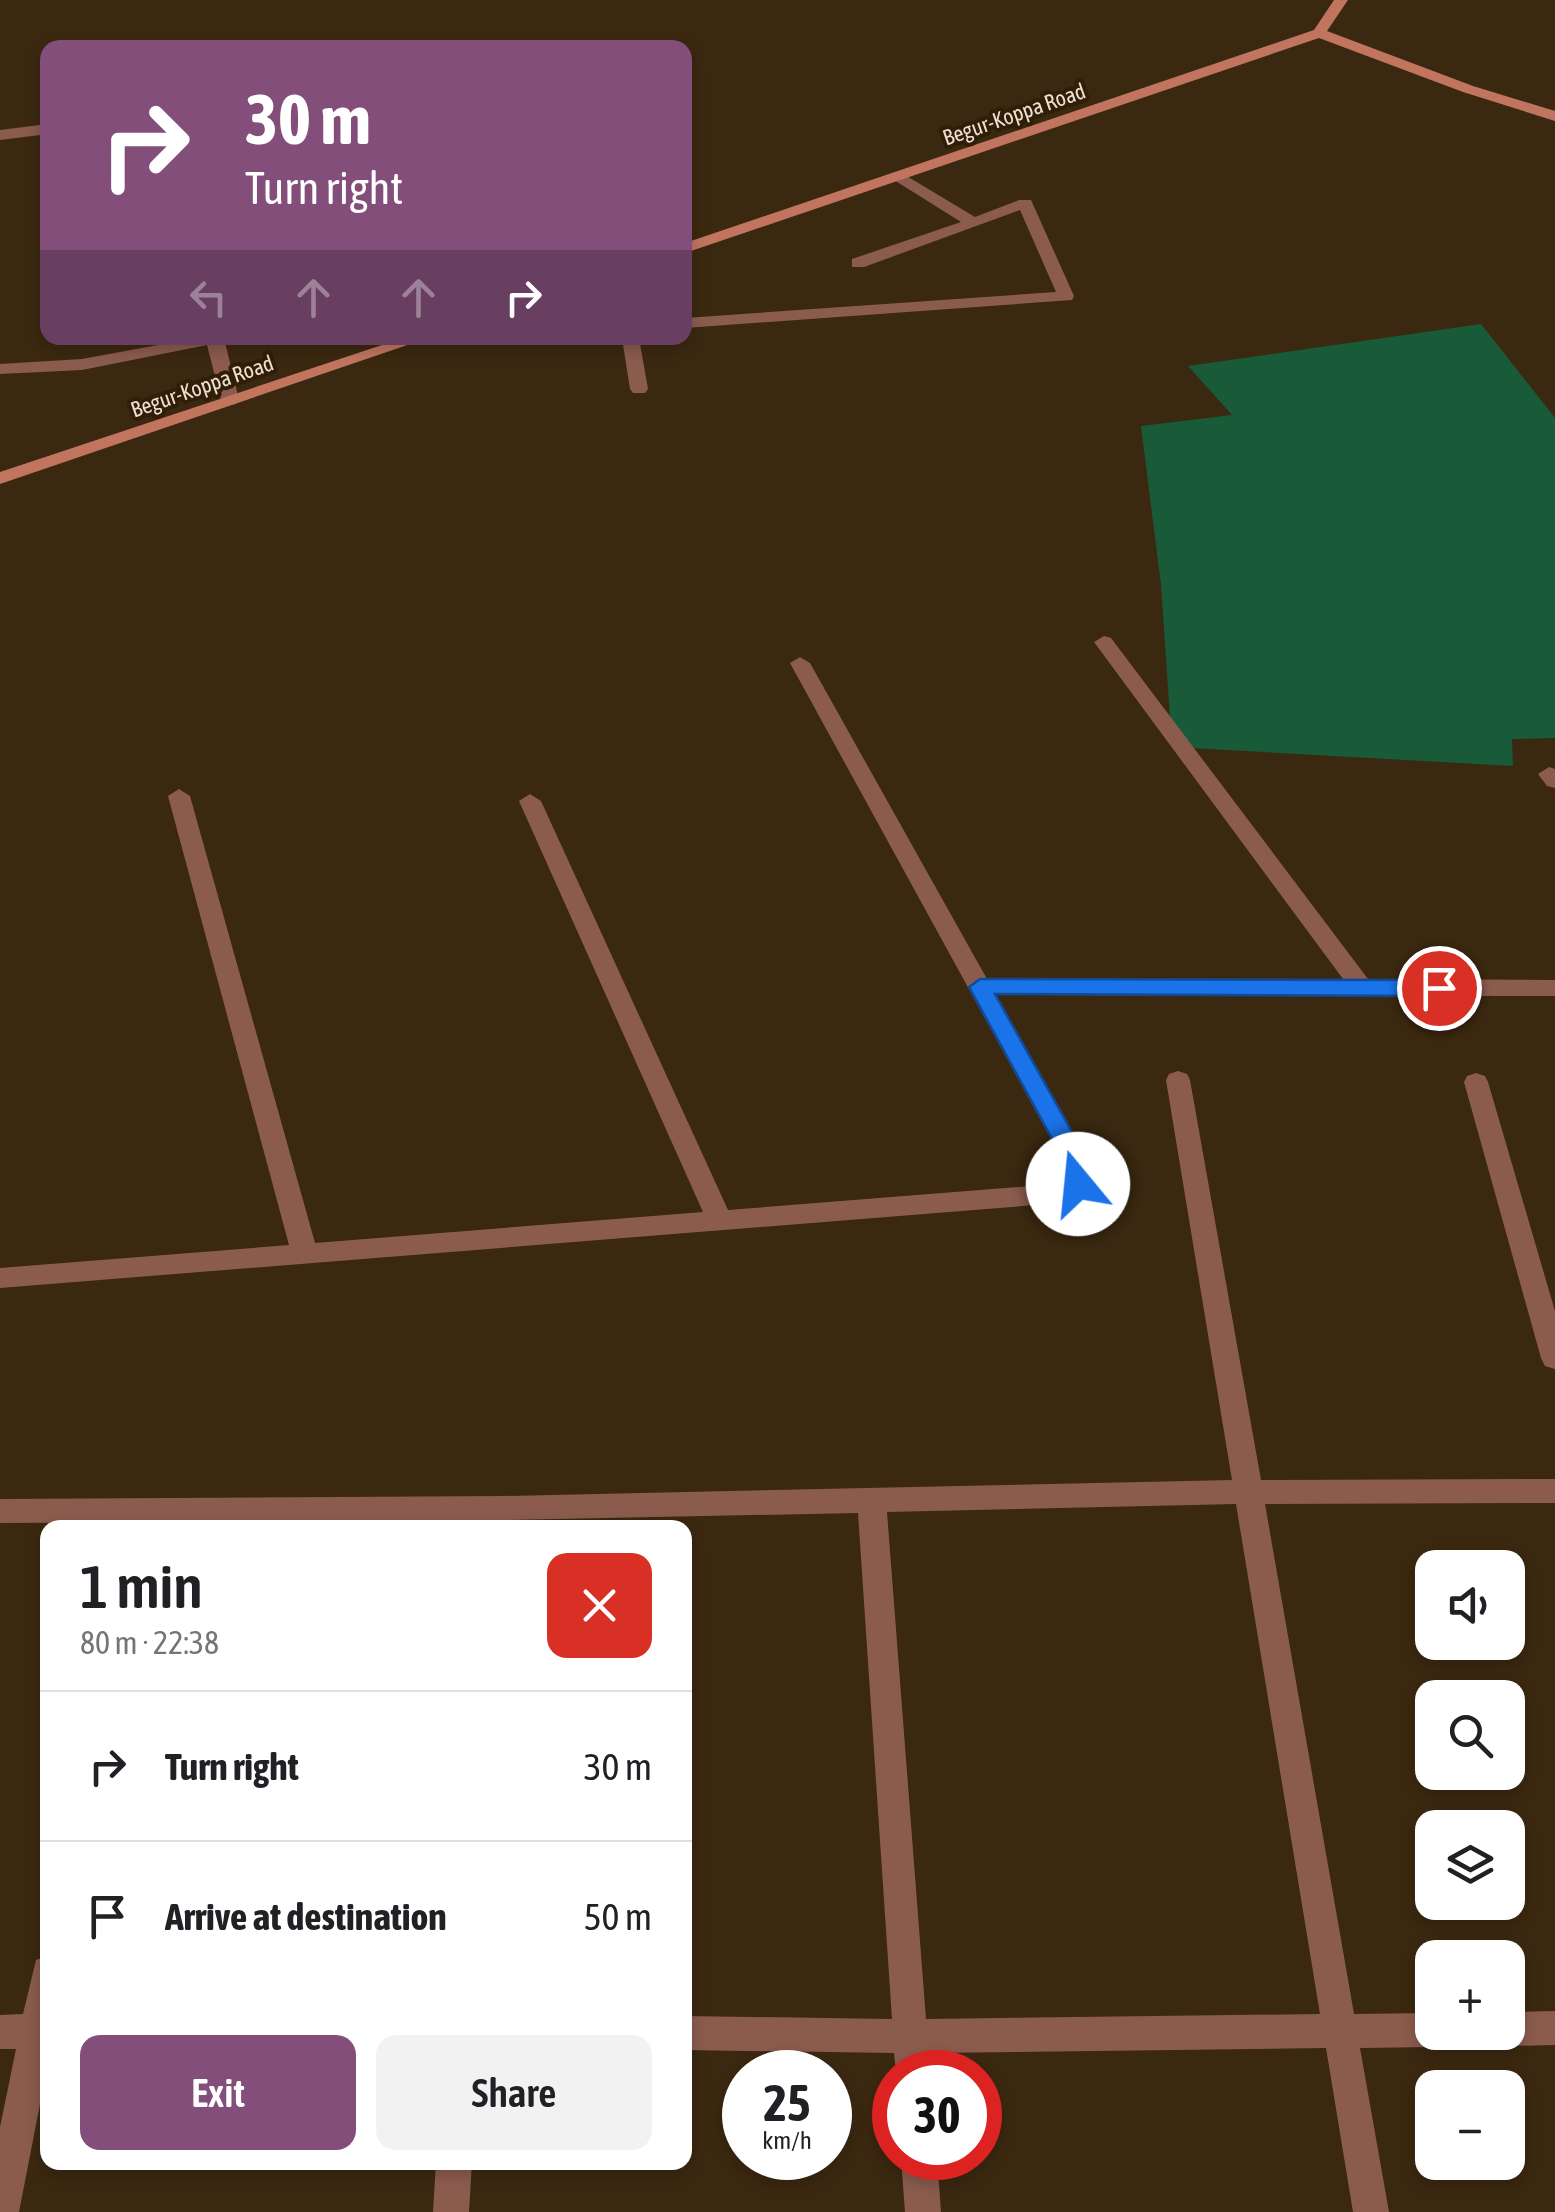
<!DOCTYPE html>
<meta charset="utf-8">
<style>
:root{--surface:#fff;--page:#f2f2f2;--text:#202124;--muted:#757577;--line:#e0e0e0;--accent:#834e7a}
body{margin:0;font-family:"Asap Condensed",sans-serif;background:var(--page);color:var(--text);height:100vh;display:flex;flex-direction:column;font-size:38px;white-space:nowrap}
*{box-sizing:border-box;margin:0}
p{font-size:32px;color:var(--muted)}
.icon{flex:none;width:55px;height:55px;fill:none;stroke:currentColor;stroke-width:2;stroke-linecap:round;stroke-linejoin:round}
.map{position:relative;flex:1;overflow:hidden}
.sheet{position:absolute;left:40px;top:1520px;width:652px;height:650px;display:flex;flex-direction:column;background:var(--surface);border-radius:20px;box-shadow:0 5px 15px #0003}
.sheet>*{flex:none}
.hud{position:absolute;left:40px;top:40px;width:652px;height:305px;border-radius:20px;box-shadow:0 5px 15px #0003;background:#834e7a;color:#fff;overflow:hidden}
.tools{position:absolute;left:1415px;top:1550px;display:grid;gap:20px}
.tools a{display:grid;place-items:center;width:110px;height:110px;border-radius:20px;background:var(--surface);box-shadow:0 5px 15px #0003;font-size:50px}
.speed{position:absolute;left:722px;top:2050px;display:flex;gap:20px;font-size:50px;font-weight:700;text-align:center}
.speed>*{display:grid;place-content:center;width:130px;height:130px;border-radius:50%;background:var(--surface);box-shadow:0 5px 15px #0003;line-height:1}
.speed small{font-size:25px;font-weight:400}
.speed .limit{border:15px solid #d22;background:#fff;color:#111}
.pin{position:absolute;display:grid;place-items:center;width:85px;height:85px;color:#fff;margin:-42px;border:5px solid #fff;border-radius:50%;box-shadow:0 2px 10px #0007}
.me{position:absolute;width:110px;margin:-55px;rotate:343deg;stroke-linejoin:round;filter:drop-shadow(0 0 8px #0008)}
.turn{display:flex;align-items:center;gap:35px;height:210px;padding:0 40px;font-size:45px}
.turn .icon{width:130px;height:130px;stroke-width:2.5}
.turn b{display:block;font-size:70px;line-height:85px}
.lanes{display:flex;align-items:center;height:95px;padding:0 40px;background:#0003;justify-content:center;gap:50px;direction:ltr}
.lanes .off{opacity:.35}
.round{display:grid;place-items:center;flex:none;width:105px;height:105px;border-radius:20px;background:var(--page)}
.summary{display:flex;align-items:center;justify-content:space-between;height:170px;padding:0 40px}
h1{font-size:60px;font-weight:600;line-height:75px}
.button{display:flex;gap:20px;margin-top:auto;padding:20px 40px}
.button a{flex:1;height:115px;border-radius:20px;background:var(--accent);color:#fff;font-size:40px;font-weight:600;line-height:115px;text-align:center}
.button a+a{background:var(--page);color:var(--text)}
ul{padding:0;list-style:none}
li{display:flex;align-items:center;gap:30px;height:150px;padding:0 40px;border-top:2px solid var(--line)}
li div{flex:1}
li b{display:block;font-size:38px}
li em{font-style:normal}
.map>svg:first-child{display:block}
.green{fill:#195a38}
.lines{fill:none;stroke-linecap:round;stroke-linejoin:round}
.service{fill:#8b5c4e;fill-rule:evenodd}
.minor{fill:#8b5c4e;fill-rule:evenodd}
.secondary{fill:#c1755f;fill-rule:evenodd}
.route{fill:#1a73e8;stroke:#114b97;stroke-width:2.5}
.labels{text-anchor:middle;stroke-width:8;stroke-linejoin:round;paint-order:stroke}
.far-street-label{font-size:22px;fill:#eee1d4;stroke:#301e06}
</style>
<div class="map">
<svg width="1555" height="2212" viewBox="0 0 1555 2212">
<rect width="100%" height="100%" fill="#3b2810"/>
<polygon class="green" points="1481,324 1555,418 1555,738 1512,739 1513,766 1172,747 1161,585 1141,426 1232,415 1188,366"/>
<g class="lines">
<g class="service">
<polygon points="900,172 975,217 1019,200 1031,200 1074,296 1072,300 685,328 685,318 1056,292 1020,210 864,267 852,267 852,259 961,222 894,180 894,174"/>
<polygon points="622,338 639,338 648,389 645,393 633,393 630,389"/>
</g>
<g class="minor">
<polygon points="48,124 48,134 0,140 0,130"/>
<polygon points="196,338 224,338 239,400 236,404 230,405 221,400 207,345 82,370 0,374 0,364 82,359"/>
<polygon points="1104,636 1111,638 1368,979 1555,980 1555,996 996,995 1092,1166 1087,1191 1061,1203 0,1288 0,1268 289,1245 168,796 179,789 190,796 315,1243 703,1212 519,801 530,794 541,801 728,1210 1057,1184 1065,1179 1066,1166 790,663 800,657 810,663 987,979 1343,979 1094,642"/>
<polygon points="1549,767 1555,769 1555,788 1547,786 1538,774"/>
<path d="M1178 1071 1187 1074 1190 1080 1261 1480 1555 1479V1503L1265 1504 1354 2014 1432 2013V2032H1448L1444 2042 1432 2047 1360 2048 1389 2212H1353L1326 2048 929 2053 930 2072H896L894 2053 685 2050V2016L892 2019 858 1513 504 1520 0 1523V1499L504 1496 1232 1480 1166 1080 1169 1074ZM1236 1504 1320 2014 926 2019 887 1512Z"/>
<polygon points="1476,1073 1485,1076 1488,1082 1555,1311 1555,1369 1545,1366 1541,1358 1464,1082 1467,1076"/>
<polygon points="48,1956 48,2063 19,2212 0,2212 0,2127 16,2049 0,2049 0,2015 23,2014 36,1960"/>
<polygon points="1555,2011 1555,2045 1508,2046 1496,2041 1492,2032 1508,2032 1508,2012"/>
<polygon points="901,2158 937,2158 941,2212 905,2212"/>
<polygon points="436,2162 472,2162 469,2212 433,2212"/>
</g>
<g class="secondary">
<polygon points="1334,0 1348,0 1327,31 1473,86 1555,111 1555,121 1463,92 1319,38 685,253 685,243 1314,30"/>
<polygon points="403,338 428,338 0,484 0,472"/>
</g>
</g>
<polygon class="route" points="980,979 1439,980 1450,988 1439,996 995,994 1091,1166 1089,1184 1078,1193 1066,1184 1067,1166 969,987"/>
<g class="labels">
<g class="far-street-label">
<text transform="translate(1014 114) rotate(-19)" y="8">Begur-Koppa Road</text>
<text transform="translate(202 386) rotate(-19)" y="8">Begur-Koppa Road</text>
</g>
</g>
</svg>
<div class="tools">
<a><svg class="icon" aria-label="sound" viewBox="0 0 24 24"><path d="M4 9h4l5-4v14l-5-4H4zM17 9q2 3 0 6"/></svg></a>
<a><svg class="icon" aria-label="search" viewBox="0 0 24 24"><circle cx="10" cy="10" r="6"/><path d="M15 15l6 6"/></svg></a>
<a><svg class="icon" aria-label="layers" viewBox="0 0 24 24"><path d="M12 4l9 5-9 5-9-5zM3 14l9 5 9-5"/></svg></a>
<a>+</a>
<a>−</a>
</div>
<div class="speed"><div>25<small>km/h</small></div><div class="limit">30</div></div>
<div class="pin" style="left:1439px;top:988px;background:#d93025"><svg class="icon" aria-label="arrive" viewBox="0 0 24 24"><path d="M6 21V4h12l-3 4 3 4H6"/></svg></div>
<svg class="me" style="left:1078px;top:1184px" viewBox="-20 -20 40 40"><circle r="19" fill="#fff"/><path d="M0-13L10 11 0 6-10 11z" fill="#1a73e8"/></svg>
<div class="hud">
<div class="turn"><svg class="icon" aria-label="right" viewBox="0 0 24 24"><path d="M7 20v-9h11M14 6l5 5-5 5"/></svg><div><b>30 m</b>Turn right</div></div>
<div class="lanes"><svg class="icon off" aria-label="left" viewBox="0 0 24 24"><path d="M17 20v-9H6M10 6l-5 5 5 5"/></svg><svg class="icon off" aria-label="ahead" viewBox="0 0 24 24"><path d="M12 20V5M6 11l6-6 6 6"/></svg><svg class="icon off" aria-label="ahead" viewBox="0 0 24 24"><path d="M12 20V5M6 11l6-6 6 6"/></svg><svg class="icon" aria-label="right" viewBox="0 0 24 24"><path d="M7 20v-9h11M14 6l5 5-5 5"/></svg></div>
</div>
<section class="sheet">
<div class="summary"><div><h1>1 min</h1><p>80 m · 22:38</p></div><a class="round" style="background:#d93025;color:#fff"><svg class="icon" aria-label="close" viewBox="0 0 24 24"><path d="M6 6l12 12M18 6L6 18"/></svg></a></div>
<ul>
<li><svg class="icon" aria-label="right" viewBox="0 0 24 24"><path d="M7 20v-9h11M14 6l5 5-5 5"/></svg><div><b>Turn right</b></div><em>30 m</em></li>
<li><svg class="icon" aria-label="arrive" viewBox="0 0 24 24"><path d="M6 21V4h12l-3 4 3 4H6"/></svg><div><b>Arrive at destination</b></div><em>50 m</em></li>
</ul>
<div class="button"><a>Exit</a><a>Share</a></div>
</section>
</div>
